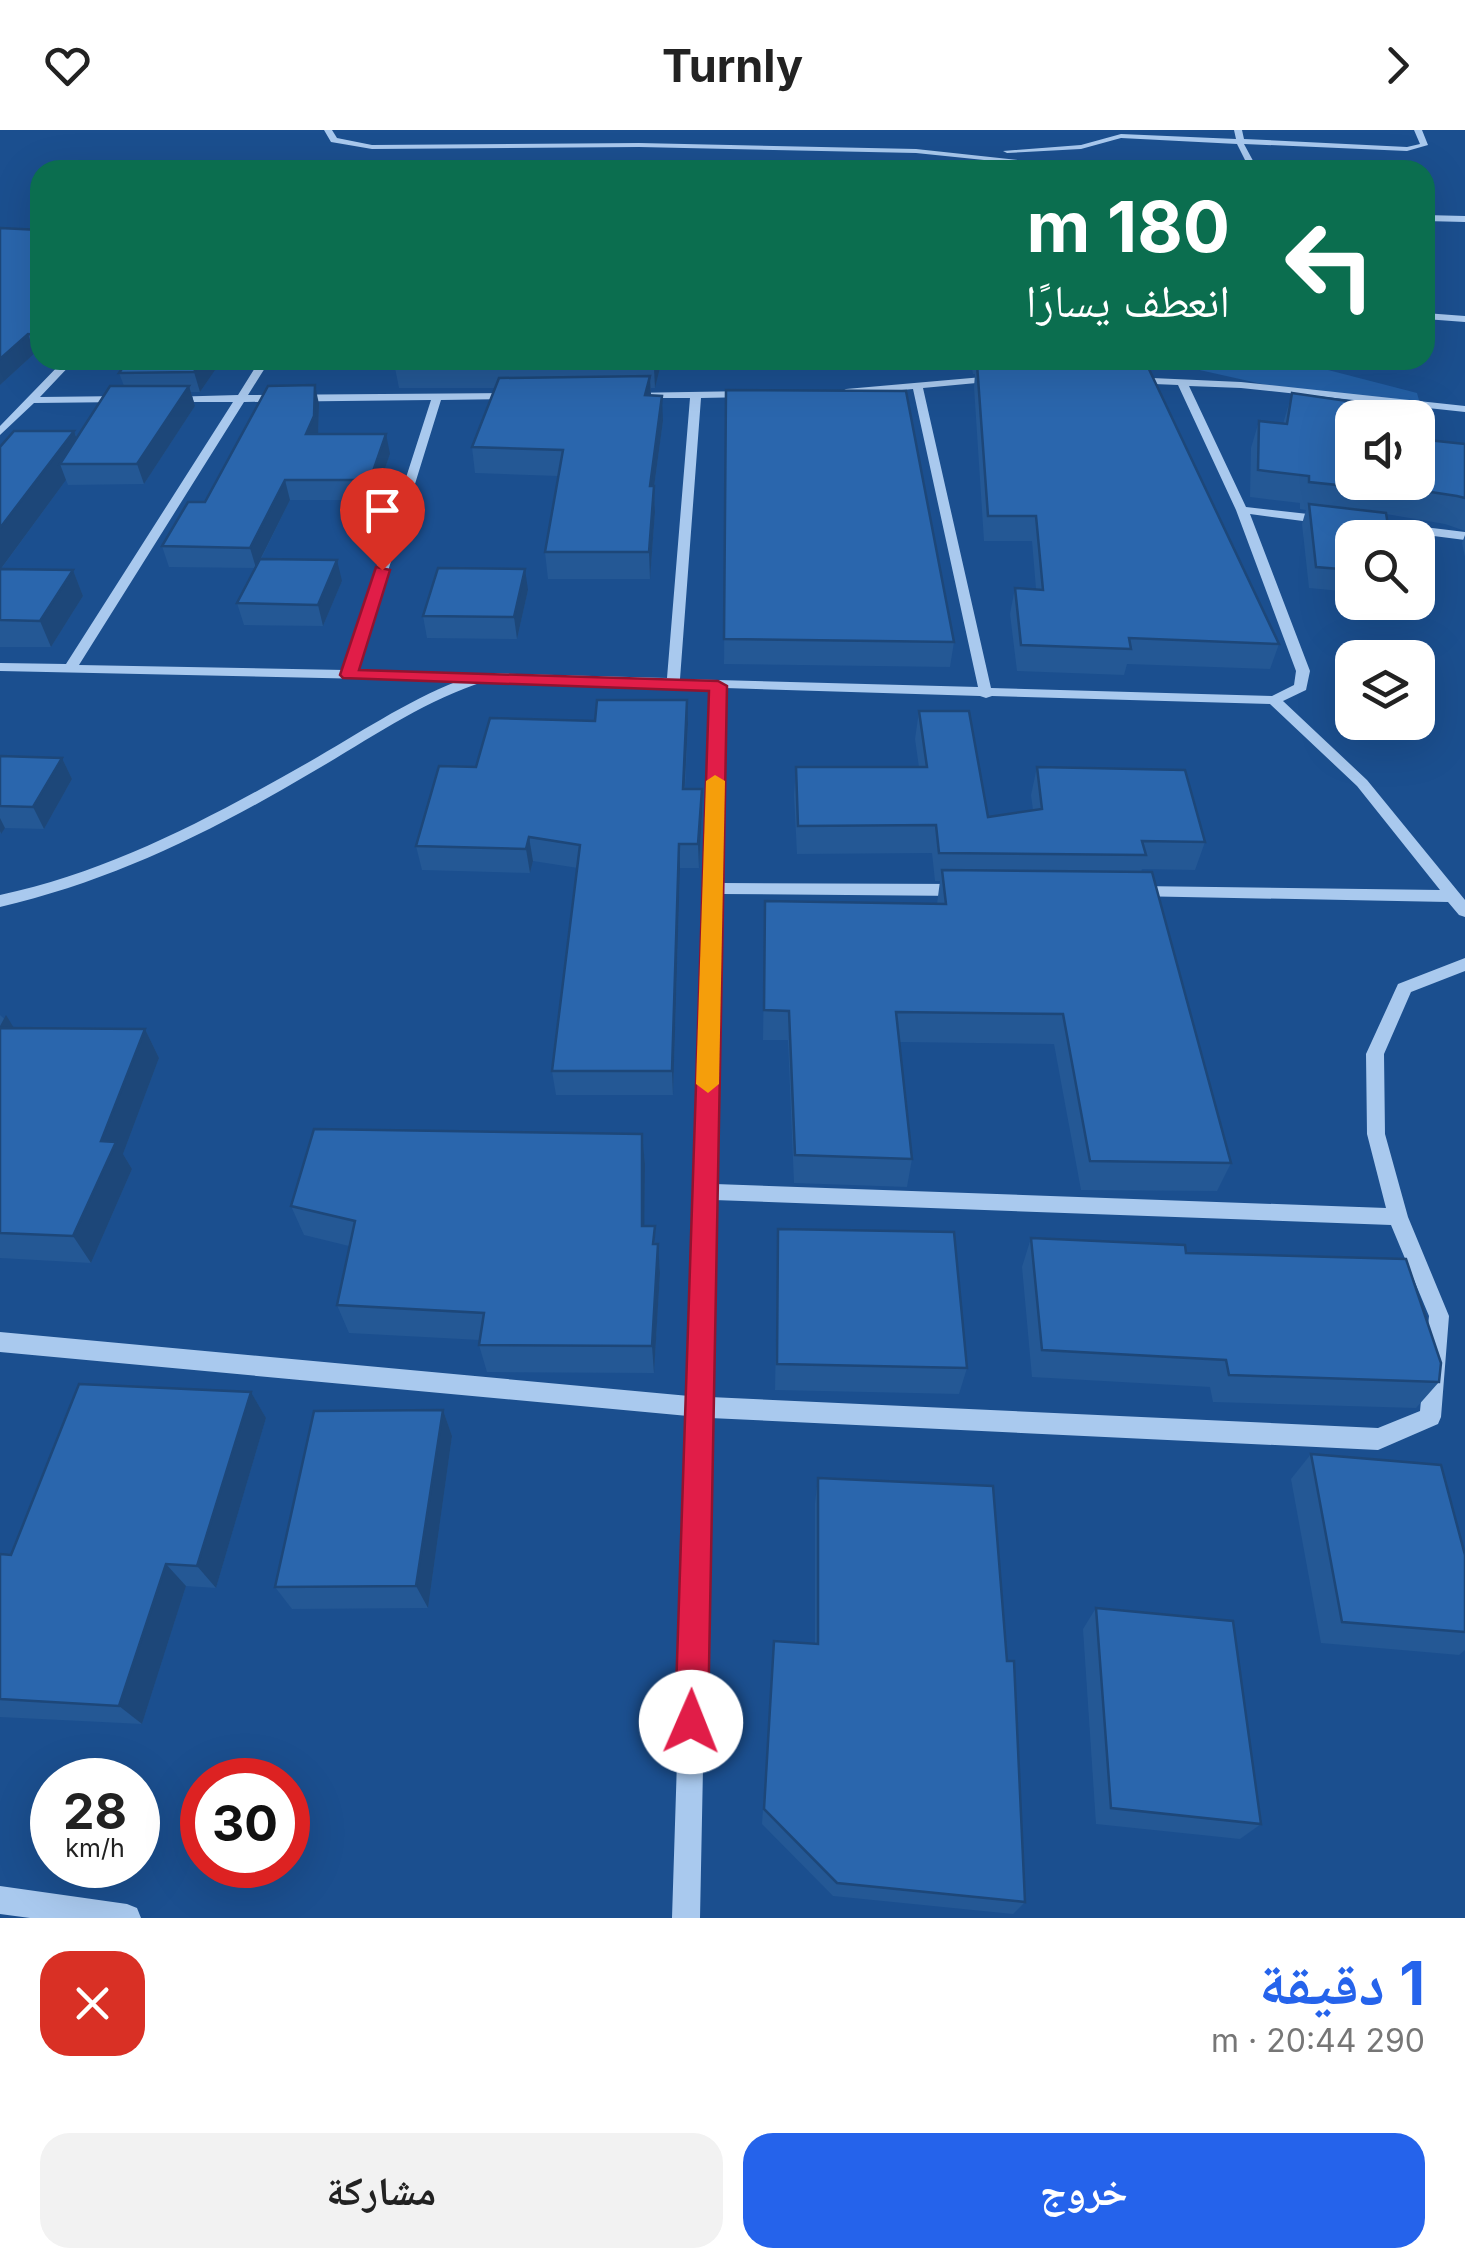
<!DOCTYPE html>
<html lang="ar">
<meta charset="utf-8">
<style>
:root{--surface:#fff;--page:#f2f2f2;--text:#222;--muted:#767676;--accent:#2563eb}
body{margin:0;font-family:Inter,"Noto Naskh Arabic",sans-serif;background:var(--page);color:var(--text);direction:rtl;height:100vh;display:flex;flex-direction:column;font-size:38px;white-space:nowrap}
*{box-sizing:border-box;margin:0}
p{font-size:32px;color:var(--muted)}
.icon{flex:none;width:55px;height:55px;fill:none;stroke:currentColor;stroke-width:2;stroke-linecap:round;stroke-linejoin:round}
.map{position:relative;height:1788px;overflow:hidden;direction:ltr}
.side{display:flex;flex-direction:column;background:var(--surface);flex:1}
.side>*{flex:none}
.guide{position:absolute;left:30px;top:30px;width:1405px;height:210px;border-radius:30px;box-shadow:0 10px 40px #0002;direction:rtl;background:#0b6e4f;color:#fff;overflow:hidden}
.fabs{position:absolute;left:1335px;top:270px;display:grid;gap:20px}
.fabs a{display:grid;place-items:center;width:100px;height:100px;border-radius:20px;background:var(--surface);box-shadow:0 10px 40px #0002;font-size:50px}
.speed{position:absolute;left:30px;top:1628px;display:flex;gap:20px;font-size:50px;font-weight:700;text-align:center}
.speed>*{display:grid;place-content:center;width:130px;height:130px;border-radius:50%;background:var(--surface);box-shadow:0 10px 40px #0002;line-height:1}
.speed small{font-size:25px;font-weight:400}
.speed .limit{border:15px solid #d22;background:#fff;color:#111}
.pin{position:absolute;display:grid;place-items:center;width:85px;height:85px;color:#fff;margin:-102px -42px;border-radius:50% 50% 50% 0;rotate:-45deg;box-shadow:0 0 10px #0007}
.pin .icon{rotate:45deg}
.me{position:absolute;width:110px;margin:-55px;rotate:1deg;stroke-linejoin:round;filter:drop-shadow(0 0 8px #0008)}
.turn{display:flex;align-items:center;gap:35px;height:210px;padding:0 40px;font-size:45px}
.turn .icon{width:130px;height:130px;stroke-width:2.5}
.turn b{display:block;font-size:70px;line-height:85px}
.round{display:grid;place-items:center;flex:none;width:105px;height:105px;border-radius:30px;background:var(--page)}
.headline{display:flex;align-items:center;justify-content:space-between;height:170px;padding:0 40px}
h1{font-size:60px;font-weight:700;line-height:75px;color:var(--accent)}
.primary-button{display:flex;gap:20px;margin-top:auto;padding:20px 40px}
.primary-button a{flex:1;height:115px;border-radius:30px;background:var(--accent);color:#fff;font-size:40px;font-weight:700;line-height:115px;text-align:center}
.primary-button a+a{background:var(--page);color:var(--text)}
header{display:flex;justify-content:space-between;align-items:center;height:130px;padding:0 40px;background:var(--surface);font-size:45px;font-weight:700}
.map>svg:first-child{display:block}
.green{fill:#2461a8}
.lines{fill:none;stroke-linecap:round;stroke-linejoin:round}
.minor{fill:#a9c9ee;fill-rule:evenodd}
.wall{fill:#245895}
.shaded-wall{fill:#1d4779}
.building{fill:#2a66ad;stroke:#1d4779;stroke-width:2.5}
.route{fill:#e11d48;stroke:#92132f;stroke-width:2.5}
.slow{fill:#f59e0b}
</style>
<header><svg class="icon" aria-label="forward" viewBox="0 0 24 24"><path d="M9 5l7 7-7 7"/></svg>Turnly<svg class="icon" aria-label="heart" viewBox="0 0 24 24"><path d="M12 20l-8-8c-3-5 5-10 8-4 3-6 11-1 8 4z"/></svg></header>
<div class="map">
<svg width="1465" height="1788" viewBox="0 0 1465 1788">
<rect width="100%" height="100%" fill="#1b4f8f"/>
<polygon class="green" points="1094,230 1316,230 1328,240 1417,263 1420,274 1289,260 1155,230"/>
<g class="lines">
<g class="minor">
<polygon points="324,0 332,0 337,8 372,15 639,13 916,19 1109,40 1081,40 916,23 639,17 372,19 331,12"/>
<polygon points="1234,0 1242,0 1244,9 1407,17 1420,14 1414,0 1422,0 1428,15 1407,21 1244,14 1258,40 1250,40 1237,14 1121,8 1081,19 1007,23 1003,21 1081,15 1121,4 1236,9"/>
<polygon points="1425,85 1465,86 1465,92 1425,91"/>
<polygon points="1425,183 1465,186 1465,192 1425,189"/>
<polygon points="64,230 75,230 40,267 125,266 130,269 125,272 34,273 0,305 0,296"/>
<path d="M260 230H270L248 265 515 263 520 266 515 269 441 270 357 541 464 543 471 547 485 543 667 548 690 268H631L627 267V263L750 261 755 264 750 267 701 268 680 549 978 557 913 259 846 265 841 262 846 259 994 246 999 249 998 251 923 258 991 558 1272 566 1294 555 1296 541 1236 380 1178 255 1130 253 1125 250 1130 247 1241 252 1465 276V282L1241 258 1189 256 1246 377 1326 386 1332 390 1326 394 1250 384 1310 541 1306 560 1283 571 1367 650 1465 770V787L1459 785 1448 772 1132 766 1130 762 1132 758 1138 756 1440 760 1357 656 1270 574 992 566 986 568 980 566 725 558 721 753 962 754 970 760 962 766 721 764 715 1054 1386 1078 1367 1004 1366 924 1398 854 1465 828V841L1411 862 1384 924 1385 1004 1408 1087 1449 1186 1441 1287 1438 1294 1378 1320 710 1288 700 1788H672L688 1286 0 1222V1202L689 1266 711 558 486 551C422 571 367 611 309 644 211 702 112 751 0 777V765C112 741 210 688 309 632 358 604 405 572 458 551L0 541V533L66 534 233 272H171L166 269 167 267 238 265ZM431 270 344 540 79 535 244 272ZM714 1070 1391 1095 1429 1186 1420 1281 1378 1298 710 1267Z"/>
<polygon points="1367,390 1465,402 1465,410 1363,397 1363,391"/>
<polygon points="0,1756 127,1774 137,1778 141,1788 30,1788 0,1784"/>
</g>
</g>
<g class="wall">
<polygon points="40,100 40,224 35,223 0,255"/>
<polygon points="222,230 200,262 191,262 195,276 144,354 68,355 66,350 1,439 73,440 83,466 51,517 0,517 0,317 74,301 77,308 124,256 119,243"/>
<polygon points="662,230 655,258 651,258 651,265 663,291 654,357 655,382 650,449 548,449 545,422 558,346 475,343 472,317 495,258 399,258 395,238"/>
<polygon points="949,230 1139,230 1138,235 1279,514 1270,539 1127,534 1124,545 1017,541 1010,484 1015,458 1036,459 1032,411 984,411 974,257 975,244 973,244 972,239 950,238"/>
<polygon points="726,260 954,512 950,537 724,534"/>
<polygon points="1292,263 1352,352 1465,314 1465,401 1445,394 1386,384 1352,408 1352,462 1309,458 1302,394 1306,380 1300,379 1300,373 1250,367 1251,318 1259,291 1283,294"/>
<polygon points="319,274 318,304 390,324 374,370 290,370 261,429 342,451 323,496 244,495 237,473 255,438 169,437 162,416 205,372"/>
<polygon points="1465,405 1465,427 1462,413"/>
<polygon points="528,460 517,509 427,508 423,486"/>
<polygon points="687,570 688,594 685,659 702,683 699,738 680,738 673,965 556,965 552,941 578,738 533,731 530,743 422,740 416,716 476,637 595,591"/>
<polygon points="919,581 988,687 1033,680 1031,665 1037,637 1205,712 1195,740 1142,739 1141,742 1231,1033 1217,1061 1081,1060 1054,914 899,912 912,1029 907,1057 794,1053 788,910 763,910 765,771 937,774 940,751 935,751 932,723 797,724 794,665 796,637 919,637 915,609"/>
<polygon points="0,626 62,628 72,649 44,699 5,698 0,704"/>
<polygon points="0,885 14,898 145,899 159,928 123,1024 132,1039 91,1133 0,1128"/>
<polygon points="642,1004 645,1034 644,1096 656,1114 658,1114 660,1143 654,1243 487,1242 479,1215 480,1210 349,1203 337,1175 349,1116 304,1105 291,1076"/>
<polygon points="778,1099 967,1238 959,1264 775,1260"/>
<polygon points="1031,1108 1186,1123 1439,1252 1416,1278 1213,1272 1210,1257 1032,1247 1022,1137"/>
<polygon points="251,1262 266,1288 216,1458 186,1456 142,1594 0,1587 0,1424 11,1425"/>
<polygon points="443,1280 452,1306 428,1478 292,1479 275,1457"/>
<polygon points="1311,1324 1465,1425 1465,1520 1459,1525 1321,1513 1291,1349"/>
<polygon points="818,1348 1025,1772 1013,1784 833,1766 762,1694 774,1511 815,1514 815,1373"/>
<polygon points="1096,1478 1261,1694 1240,1709 1096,1694 1083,1499"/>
</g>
<g class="shaded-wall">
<polygon points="28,204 35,223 0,255 0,229"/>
<polygon points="203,230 222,230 200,262 194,242"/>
<polygon points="656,230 662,230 655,258 654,238"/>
<polygon points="650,246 651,271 645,265"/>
<polygon points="315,255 319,274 318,306 306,304"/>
<polygon points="189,256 195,276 144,354 137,334"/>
<polygon points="662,266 663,291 654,357 655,382 650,449 649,422 650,356"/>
<polygon points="74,301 83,326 60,334 66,350 0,440 0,398"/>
<polygon points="386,304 390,324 374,370 370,350"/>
<polygon points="285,350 290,370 256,438 250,418"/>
<polygon points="337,430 342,451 323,496 318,475"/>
<polygon points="525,439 528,460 517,509 514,487"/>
<polygon points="73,440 83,466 51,517 40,491"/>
<polygon points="687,570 688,594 683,683 683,659"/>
<polygon points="62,628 72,649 44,699 33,677"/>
<polygon points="702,659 702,683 699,738 698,714"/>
<polygon points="0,688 5,698 1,704 0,701"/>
<polygon points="529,707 533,731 530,743 526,719"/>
<polygon points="679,714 680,738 673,965 672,941"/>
<polygon points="6,885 23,913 0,900 0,896"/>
<polygon points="145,899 159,928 123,1024 132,1039 91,1133 73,1106 101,1011"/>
<polygon points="642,1004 645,1034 644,1125 642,1096"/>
<polygon points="658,1114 660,1143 654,1243 652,1216"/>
<polygon points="251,1262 266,1288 216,1458 197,1436"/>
<polygon points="443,1280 452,1306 428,1478 416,1456"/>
<polygon points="166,1434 186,1456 142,1594 119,1576"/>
</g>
<g class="building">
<polygon points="0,98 40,100 40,203 38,205 28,204 0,229"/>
<polygon points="128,230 203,230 194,242 119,243"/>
<polygon points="396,230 656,230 654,238 395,238"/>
<polygon points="977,234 1147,235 1279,514 1129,508 1131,519 1021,515 1015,458 1043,460 1036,386 988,386"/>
<polygon points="650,246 645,265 662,266 650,356 654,356 649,422 545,422 563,320 472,317 499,248"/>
<polygon points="315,255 314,286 306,304 386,304 370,350 285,350 250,418 162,416 188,372 205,372 268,256"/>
<polygon points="110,256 189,256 137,334 60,334"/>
<polygon points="726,260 906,261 954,512 724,509"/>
<polygon points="1292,263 1361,273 1359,288 1352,288 1352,352 1418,352 1418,309 1465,314 1465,368 1457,366 1385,355 1386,360 1309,352 1309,346 1258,340 1259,291 1287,294"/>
<polygon points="14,301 74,301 0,398 0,317"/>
<polygon points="1309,374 1386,383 1390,408 1352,408 1352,440 1316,437"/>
<polygon points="260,429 337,430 318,475 237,473"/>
<polygon points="438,438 525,439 514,487 423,486"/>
<polygon points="0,439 73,440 40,491 0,490"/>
<polygon points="597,570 687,570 683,659 702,659 698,714 679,714 672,941 552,941 580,715 529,707 526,719 416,716 439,636 476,637 490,588 595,591"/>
<polygon points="919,581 969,581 988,687 1042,679 1037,637 1185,640 1205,712 1142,711 1146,725 939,723 936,695 798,696 796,637 927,637"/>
<polygon points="0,626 62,628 33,677 0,676"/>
<polygon points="942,740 1152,742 1231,1033 1090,1031 1063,884 896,882 912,1029 795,1025 789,881 764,880 765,771 946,774"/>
<polygon points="0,898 145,899 101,1011 116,1012 73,1106 0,1103"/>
<polygon points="314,999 642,1004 642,1096 655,1096 653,1114 658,1114 652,1216 479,1215 484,1183 337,1175 355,1091 291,1076"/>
<polygon points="778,1099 954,1102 967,1238 777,1234"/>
<polygon points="1031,1108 1185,1115 1186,1123 1406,1129 1441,1233 1439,1252 1229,1245 1226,1230 1042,1220"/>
<polygon points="79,1254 251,1262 197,1436 166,1434 119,1576 0,1569 0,1424 11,1425"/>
<polygon points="443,1280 416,1456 275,1457 314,1281"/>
<polygon points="1311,1324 1441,1335 1465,1425 1465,1502 1342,1492"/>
<polygon points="818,1348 993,1356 1007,1531 1014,1531 1025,1772 837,1753 764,1679 774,1511 818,1514"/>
<polygon points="1096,1478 1233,1491 1261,1694 1111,1678"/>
</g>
<polygon class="route" points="376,437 390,440 359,540 718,551 727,556 708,1592 703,1603 691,1608 680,1603 675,1592 709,561 343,548 340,545"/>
<polygon class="slow" points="715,645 725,651 719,954 708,963 696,954 706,651"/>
</svg>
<div class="fabs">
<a><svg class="icon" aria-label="sound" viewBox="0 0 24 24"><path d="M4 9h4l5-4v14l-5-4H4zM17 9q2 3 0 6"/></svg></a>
<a><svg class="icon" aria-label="search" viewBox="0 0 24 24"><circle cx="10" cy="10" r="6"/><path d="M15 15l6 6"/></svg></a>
<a><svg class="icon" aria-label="layers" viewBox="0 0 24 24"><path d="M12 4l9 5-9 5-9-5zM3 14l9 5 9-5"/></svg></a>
</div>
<div class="speed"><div>28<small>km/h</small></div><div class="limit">30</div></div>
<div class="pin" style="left:382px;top:440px;background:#d93025"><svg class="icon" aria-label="arrive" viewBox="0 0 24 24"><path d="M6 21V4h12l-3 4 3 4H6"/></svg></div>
<svg class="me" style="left:691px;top:1592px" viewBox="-20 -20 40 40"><circle r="19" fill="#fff"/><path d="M0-13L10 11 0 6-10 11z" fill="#e11d48"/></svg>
<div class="guide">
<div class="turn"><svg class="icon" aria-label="left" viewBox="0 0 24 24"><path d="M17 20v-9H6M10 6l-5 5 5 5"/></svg><div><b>180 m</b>انعطف يسارًا</div></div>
</div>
</div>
<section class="side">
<div class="headline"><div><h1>1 دقيقة</h1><p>290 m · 20:44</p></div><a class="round" style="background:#d93025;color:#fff"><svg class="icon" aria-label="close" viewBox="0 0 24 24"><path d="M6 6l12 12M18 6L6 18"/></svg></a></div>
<div class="primary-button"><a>خروج</a><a>مشاركة</a></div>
</section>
